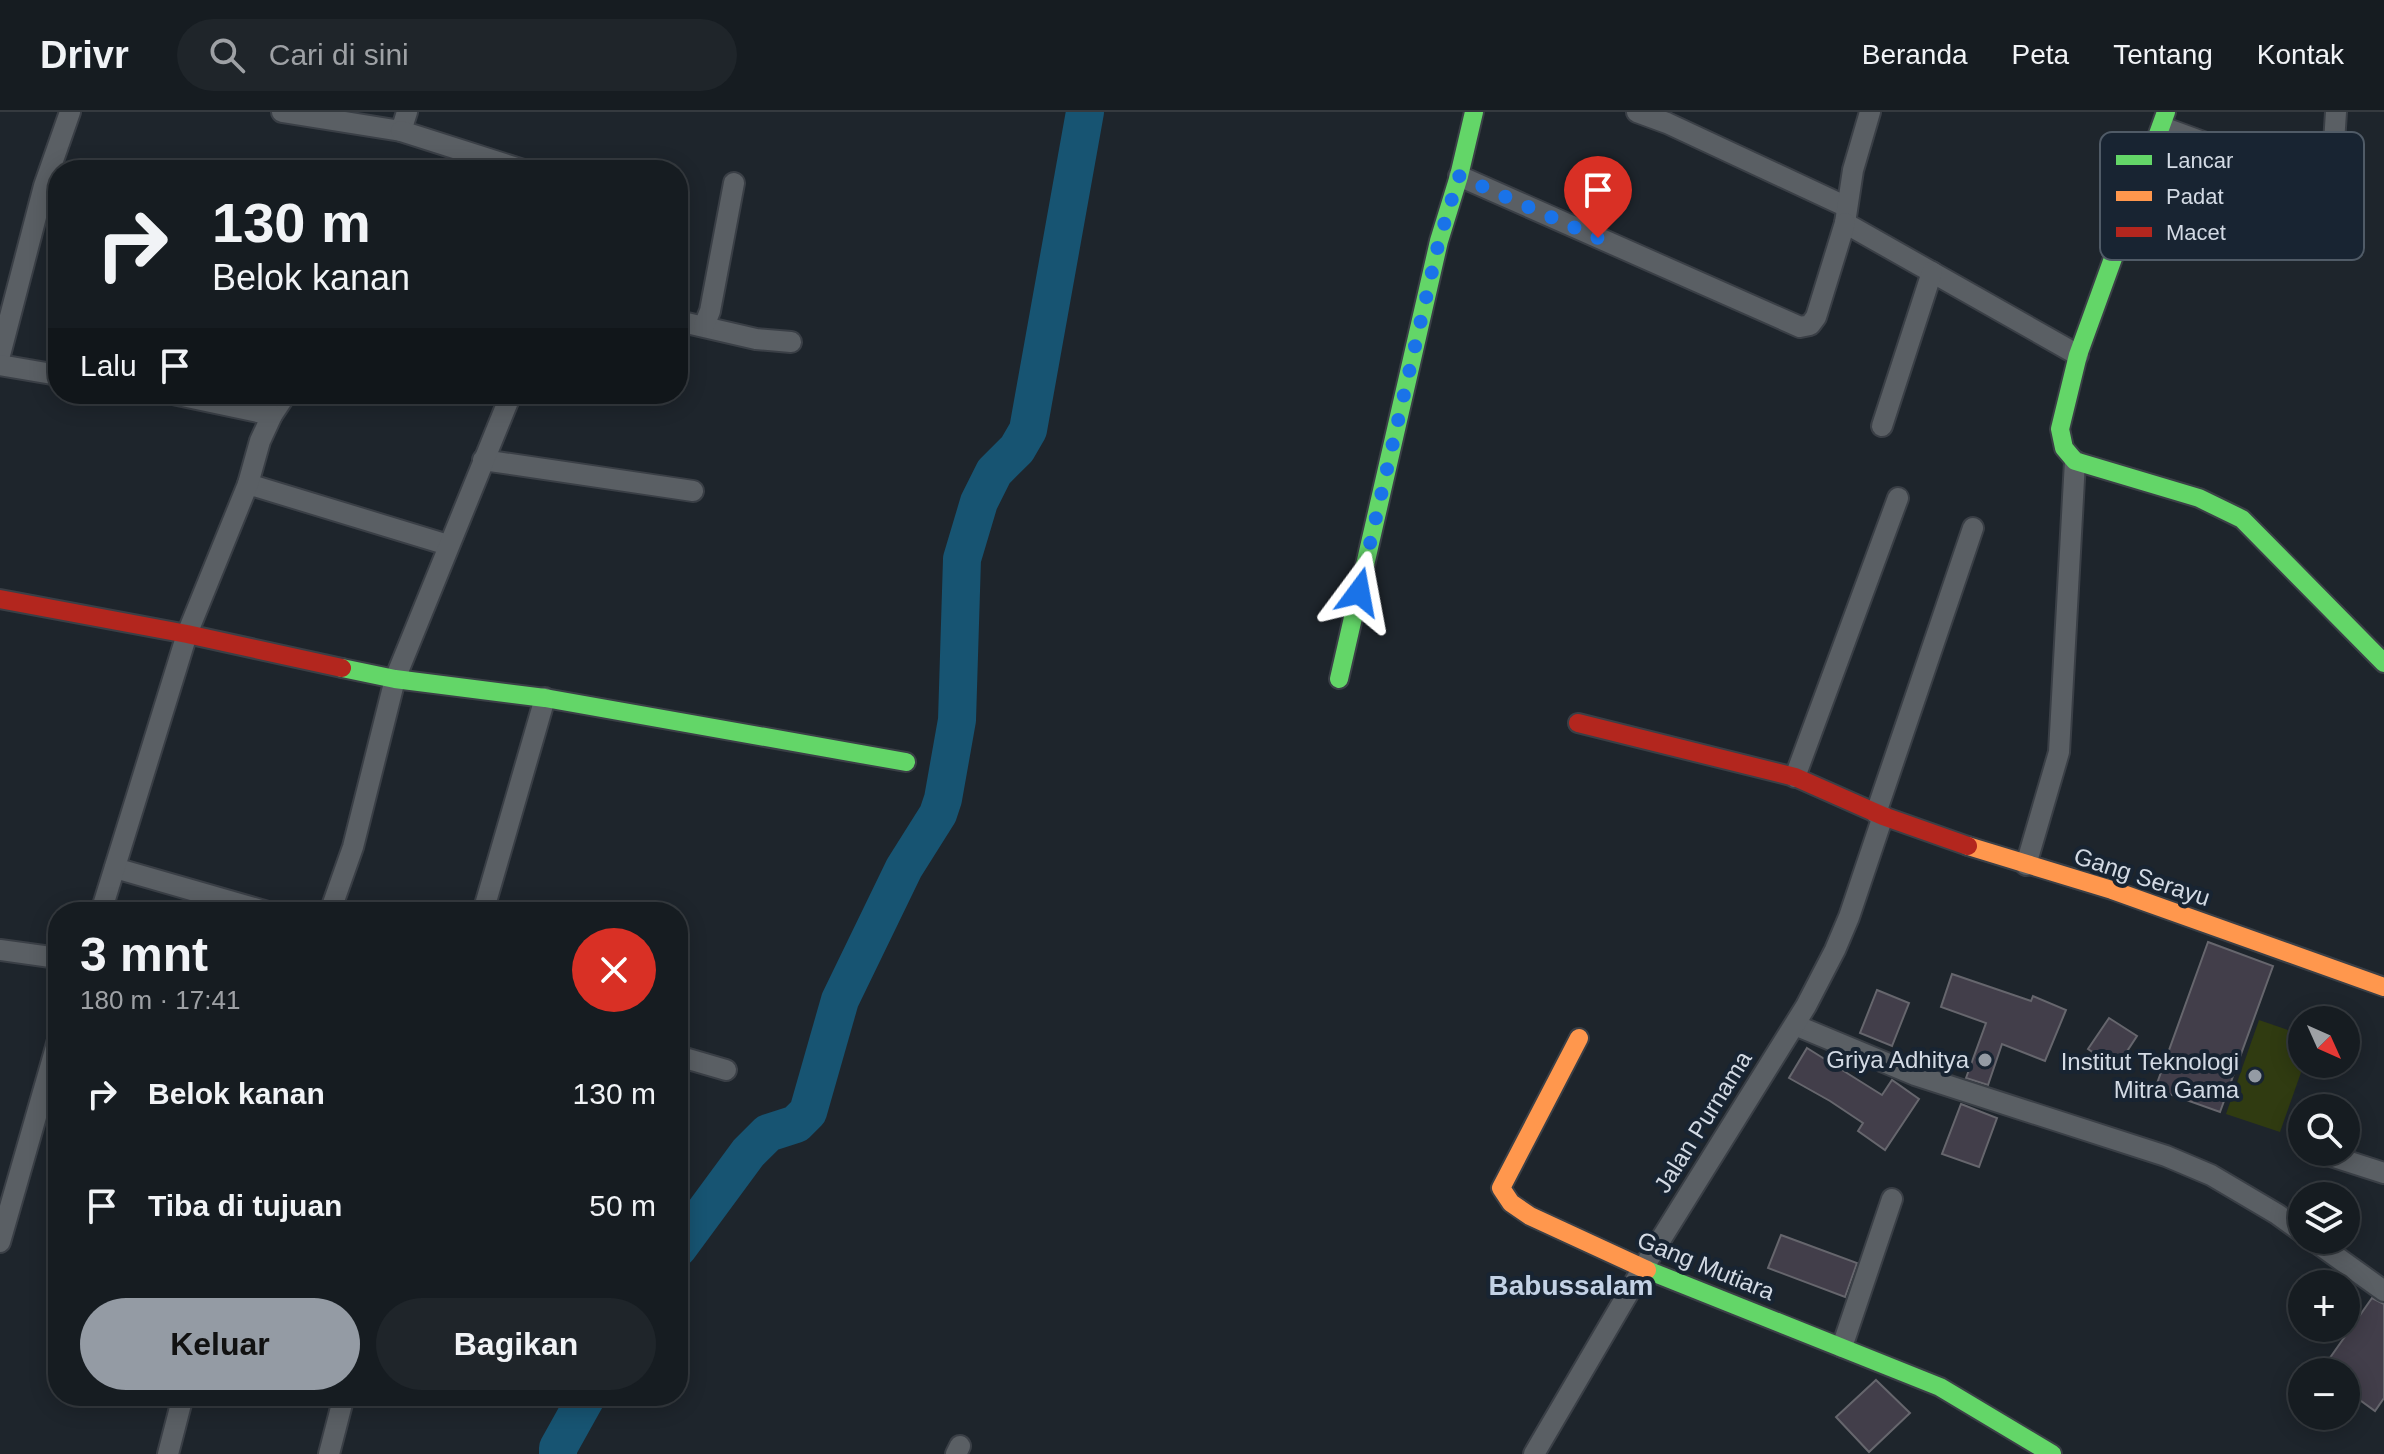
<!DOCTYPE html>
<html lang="id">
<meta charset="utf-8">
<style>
:root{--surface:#161c21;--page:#1f252a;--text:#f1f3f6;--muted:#9ea1a5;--line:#353a3f;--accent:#949ba4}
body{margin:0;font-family:Helvetica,sans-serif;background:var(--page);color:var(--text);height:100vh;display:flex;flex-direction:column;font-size:30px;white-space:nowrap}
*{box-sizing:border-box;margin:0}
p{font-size:26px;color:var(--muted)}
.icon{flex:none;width:44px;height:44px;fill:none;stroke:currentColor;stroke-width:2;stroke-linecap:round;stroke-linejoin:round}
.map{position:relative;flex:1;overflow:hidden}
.side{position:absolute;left:48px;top:790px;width:640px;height:504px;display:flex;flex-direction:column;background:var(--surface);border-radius:32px;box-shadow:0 4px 20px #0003,0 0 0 2px var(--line)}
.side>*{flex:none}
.top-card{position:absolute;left:48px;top:48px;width:640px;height:244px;border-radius:32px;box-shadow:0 4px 20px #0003,0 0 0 2px var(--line);background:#161c21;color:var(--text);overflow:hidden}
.needle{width:52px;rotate:135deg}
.controls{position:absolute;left:2288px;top:894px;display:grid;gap:16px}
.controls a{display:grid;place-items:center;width:72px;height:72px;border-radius:50%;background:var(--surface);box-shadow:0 4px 20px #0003,0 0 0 2px var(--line);font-size:40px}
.pin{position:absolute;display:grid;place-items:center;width:68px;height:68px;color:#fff;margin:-82px -34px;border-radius:50% 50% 50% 0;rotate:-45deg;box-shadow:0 0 8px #0007}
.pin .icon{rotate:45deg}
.me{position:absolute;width:88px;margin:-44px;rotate:13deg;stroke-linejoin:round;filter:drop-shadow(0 0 6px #0008)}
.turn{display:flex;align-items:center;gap:28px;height:168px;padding:0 32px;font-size:36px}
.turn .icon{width:104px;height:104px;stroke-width:2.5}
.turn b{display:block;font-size:56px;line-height:68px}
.then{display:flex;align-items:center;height:76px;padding:0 32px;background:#0003;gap:16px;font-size:30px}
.round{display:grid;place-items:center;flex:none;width:84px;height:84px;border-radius:42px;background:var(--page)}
.overview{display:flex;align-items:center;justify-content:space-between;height:136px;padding:0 32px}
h1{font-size:48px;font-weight:800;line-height:60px}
.primary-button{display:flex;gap:16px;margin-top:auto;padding:16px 32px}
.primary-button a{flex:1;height:92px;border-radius:48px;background:var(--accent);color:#111;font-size:32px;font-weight:800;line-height:92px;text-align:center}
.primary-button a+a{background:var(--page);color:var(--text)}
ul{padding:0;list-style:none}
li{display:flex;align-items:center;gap:24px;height:112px;padding:0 32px}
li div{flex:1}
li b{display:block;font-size:30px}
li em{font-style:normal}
header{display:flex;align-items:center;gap:48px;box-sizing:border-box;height:112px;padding:0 40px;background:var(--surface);border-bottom:2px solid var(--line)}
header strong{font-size:38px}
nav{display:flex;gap:44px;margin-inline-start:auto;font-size:28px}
.search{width:560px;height:72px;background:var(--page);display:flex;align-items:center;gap:20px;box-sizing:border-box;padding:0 28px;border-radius:44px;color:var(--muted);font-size:30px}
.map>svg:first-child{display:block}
.green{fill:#303b11}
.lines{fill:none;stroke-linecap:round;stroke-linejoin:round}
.river{stroke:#175472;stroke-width:38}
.building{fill:#423e4a;stroke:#66666d;stroke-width:2}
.street-casing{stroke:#3a3f46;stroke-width:24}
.fast-casing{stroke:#3a3f46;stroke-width:22}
.slow-casing{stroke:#3a3f46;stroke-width:22}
.jam-casing{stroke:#3a3f46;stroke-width:22}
.street{stroke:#5a5f64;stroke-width:20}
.fast{stroke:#63d668;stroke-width:18}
.slow{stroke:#ff974d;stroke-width:18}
.jam{stroke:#b3261e;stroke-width:18}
.route{stroke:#1a73e8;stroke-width:14;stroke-dasharray:0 25.2}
.poi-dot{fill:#949ba4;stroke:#182432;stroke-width:3}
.labels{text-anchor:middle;stroke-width:8;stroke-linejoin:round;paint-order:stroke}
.street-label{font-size:24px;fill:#d3dae4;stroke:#182432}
.poi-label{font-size:24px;fill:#d3dae4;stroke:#182432;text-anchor:end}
.quarter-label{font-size:28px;font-weight:bold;fill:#c3d2e5;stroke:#182432}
.key{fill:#182432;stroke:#505b67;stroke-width:2}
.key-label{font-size:22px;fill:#d3dae4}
</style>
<header>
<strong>Drivr</strong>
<div class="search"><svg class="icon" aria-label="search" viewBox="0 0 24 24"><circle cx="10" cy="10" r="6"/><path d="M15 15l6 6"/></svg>Cari di sini</div>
<nav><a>Beranda</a><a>Peta</a><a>Tentang</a><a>Kontak</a></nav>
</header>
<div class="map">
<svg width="2384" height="1342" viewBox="0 0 2384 1342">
<rect width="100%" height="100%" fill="#1e252c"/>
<polygon class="green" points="2259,908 2302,923 2304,952 2280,1020 2226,1002"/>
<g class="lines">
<g class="river">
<polyline points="678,1136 748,1041 768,1021 796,1012 808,1000 840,888 904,756 938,702 943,687 957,608 962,447 979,390 994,360 1017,337 1028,318 1085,0"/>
<polyline points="558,1342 558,1336 587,1284"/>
</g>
</g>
<g class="building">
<polygon points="2208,830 2273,854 2220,1000 2155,977"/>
<polygon points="1952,862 2031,889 2033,884 2066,898 2045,949 2002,932 1988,973 1966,966 1986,911 1941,895"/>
<polygon points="1877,878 1909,891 1892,934 1860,921"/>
<polygon points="2109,906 2137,924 2116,956 2088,937"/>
<polygon points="1807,936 1882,983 1892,968 1919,987 1885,1038 1858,1019 1863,1011 1830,989 1789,966"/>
<polygon points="1961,992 1997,1006 1979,1055 1942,1042"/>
<polygon points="1781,1123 1857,1151 1845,1185 1768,1156"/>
<polygon points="2372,1186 2384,1192 2384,1286 2375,1299 2346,1278 2346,1260 2320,1260"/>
<polygon points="1876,1268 1910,1301 1869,1340 1836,1305"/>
</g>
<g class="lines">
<defs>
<g id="street">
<polyline points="282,0 401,19 407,0"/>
<polyline points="1637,0 1667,11 1847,95"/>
<polyline points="1870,0 1853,58 1845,111 2078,243"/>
<path d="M2162 15 2293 63C2310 64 2323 61 2333 46L2336 0"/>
<polyline points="401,19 523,58"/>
<polyline points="1459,64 1800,215 1810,213 1816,205 1845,111"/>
<polyline points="678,209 756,227 791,230"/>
<polyline points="704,214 710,199 734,71"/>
<polyline points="0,243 44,74 70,0"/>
<polyline points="0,253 58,263"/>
<polyline points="272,303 286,282"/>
<polyline points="1882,314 1932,160"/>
<polyline points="483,348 693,379"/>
<polyline points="248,372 448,433"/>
<polyline points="1795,665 1898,386"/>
<polyline points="1876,701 1973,416"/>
<polyline points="2026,753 2059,640 2075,349"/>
<polyline points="115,756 268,800"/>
<polyline points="101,800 187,522 248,372 260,329 272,303 173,282"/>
<polyline points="330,800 353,735 395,567 511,282"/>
<polyline points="483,800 545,586"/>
<polyline points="0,838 58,846"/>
<polyline points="1795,913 1915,963 2166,1044 2211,1063 2277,1102 2302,1120"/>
<polyline points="678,944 726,958"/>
<polyline points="2328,1043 2384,1061"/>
<polyline points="2313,1128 2384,1179"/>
<polyline points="0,1130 58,928"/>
<polyline points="1842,1235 1892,1087"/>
<polyline points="168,1342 183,1284"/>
<polyline points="329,1342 344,1284"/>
<polyline points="956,1342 960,1334"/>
<polyline points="1534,1342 1643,1156 1806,894 1835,838 1849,805 1883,704"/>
</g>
<g id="fast">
<polyline points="2166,0 2078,243 2060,317 2064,336 2075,349 2199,386 2242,407 2384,551"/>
<polyline points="342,556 395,567 545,586 906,650"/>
<polyline points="1339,567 1439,129 1459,64 1474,0"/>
<polyline points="1647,1158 1940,1275 2052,1342"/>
</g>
<g id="slow">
<polyline points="1968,734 2112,778 2384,875"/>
<polyline points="1579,926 1501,1076 1511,1091 1530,1104 1647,1158"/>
</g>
<g id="jam">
<polyline points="0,487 187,522 342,556"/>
<polyline points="1578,611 1795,665 1883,704 1968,734"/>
</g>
</defs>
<use href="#street" class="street-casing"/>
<use href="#fast" class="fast-casing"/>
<use href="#slow" class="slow-casing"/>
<use href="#jam" class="jam-casing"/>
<use href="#street" class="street"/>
<use href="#fast" class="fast"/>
<use href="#slow" class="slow"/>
<use href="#jam" class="jam"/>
</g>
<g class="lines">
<polyline class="route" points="1359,480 1439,129 1459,64 1598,126"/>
</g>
<g class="poi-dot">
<circle cx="1985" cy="948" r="8"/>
<circle cx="2255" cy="964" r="8"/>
</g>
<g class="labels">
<g class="street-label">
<text transform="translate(2142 765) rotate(18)" y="8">Gang Serayu</text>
<text transform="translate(1703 1010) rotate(-58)" y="8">Jalan Purnama</text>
<text transform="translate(1706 1154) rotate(22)" y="8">Gang Mutiara</text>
</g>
<g class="poi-label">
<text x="1969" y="956">Griya Adhitya</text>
<text x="2239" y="958">Institut Teknologi<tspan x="2239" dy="28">Mitra Gama</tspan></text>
</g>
<g class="quarter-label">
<text x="1571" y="1183">Babussalam</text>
</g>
</g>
<rect x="2100" y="20" width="264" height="128" rx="12" class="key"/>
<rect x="2116" y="43" width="36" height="10" fill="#63d668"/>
<rect x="2116" y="79" width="36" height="10" fill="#ff974d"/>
<rect x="2116" y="115" width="36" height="10" fill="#b3261e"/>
<g class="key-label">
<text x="2166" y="56">Lancar</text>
<text x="2166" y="92">Padat</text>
<text x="2166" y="128">Macet</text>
</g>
</svg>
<div class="controls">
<a><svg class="needle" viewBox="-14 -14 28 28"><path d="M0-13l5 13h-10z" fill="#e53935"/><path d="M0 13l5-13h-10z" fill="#9ea1a5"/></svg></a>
<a><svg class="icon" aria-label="search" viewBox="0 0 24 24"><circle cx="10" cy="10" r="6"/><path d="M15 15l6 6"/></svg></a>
<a><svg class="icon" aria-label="layers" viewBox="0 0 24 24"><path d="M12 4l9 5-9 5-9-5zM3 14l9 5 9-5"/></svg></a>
<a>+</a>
<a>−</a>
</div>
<div class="pin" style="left:1598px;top:126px;background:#d93025"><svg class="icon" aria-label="arrive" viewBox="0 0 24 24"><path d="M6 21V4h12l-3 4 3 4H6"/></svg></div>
<svg class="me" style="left:1359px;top:480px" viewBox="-20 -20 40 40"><path d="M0-17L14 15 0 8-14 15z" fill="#1a73e8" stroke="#fff" stroke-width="4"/></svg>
<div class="top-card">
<div class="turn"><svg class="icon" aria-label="right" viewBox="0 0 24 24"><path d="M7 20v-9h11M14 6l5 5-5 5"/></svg><div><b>130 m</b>Belok kanan</div></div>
<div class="then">Lalu<svg class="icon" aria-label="arrive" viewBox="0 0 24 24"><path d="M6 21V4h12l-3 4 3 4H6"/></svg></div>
</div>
<section class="side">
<div class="overview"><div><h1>3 mnt</h1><p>180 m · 17:41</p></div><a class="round" style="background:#d93025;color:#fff"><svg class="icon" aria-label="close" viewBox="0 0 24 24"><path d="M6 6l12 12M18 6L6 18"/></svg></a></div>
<ul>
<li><svg class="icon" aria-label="right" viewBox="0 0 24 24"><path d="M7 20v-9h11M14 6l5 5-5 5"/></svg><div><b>Belok kanan</b></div><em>130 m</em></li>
<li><svg class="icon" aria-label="arrive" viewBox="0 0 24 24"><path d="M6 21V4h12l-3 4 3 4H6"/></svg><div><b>Tiba di tujuan</b></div><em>50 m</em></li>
</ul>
<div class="primary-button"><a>Keluar</a><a>Bagikan</a></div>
</section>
</div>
